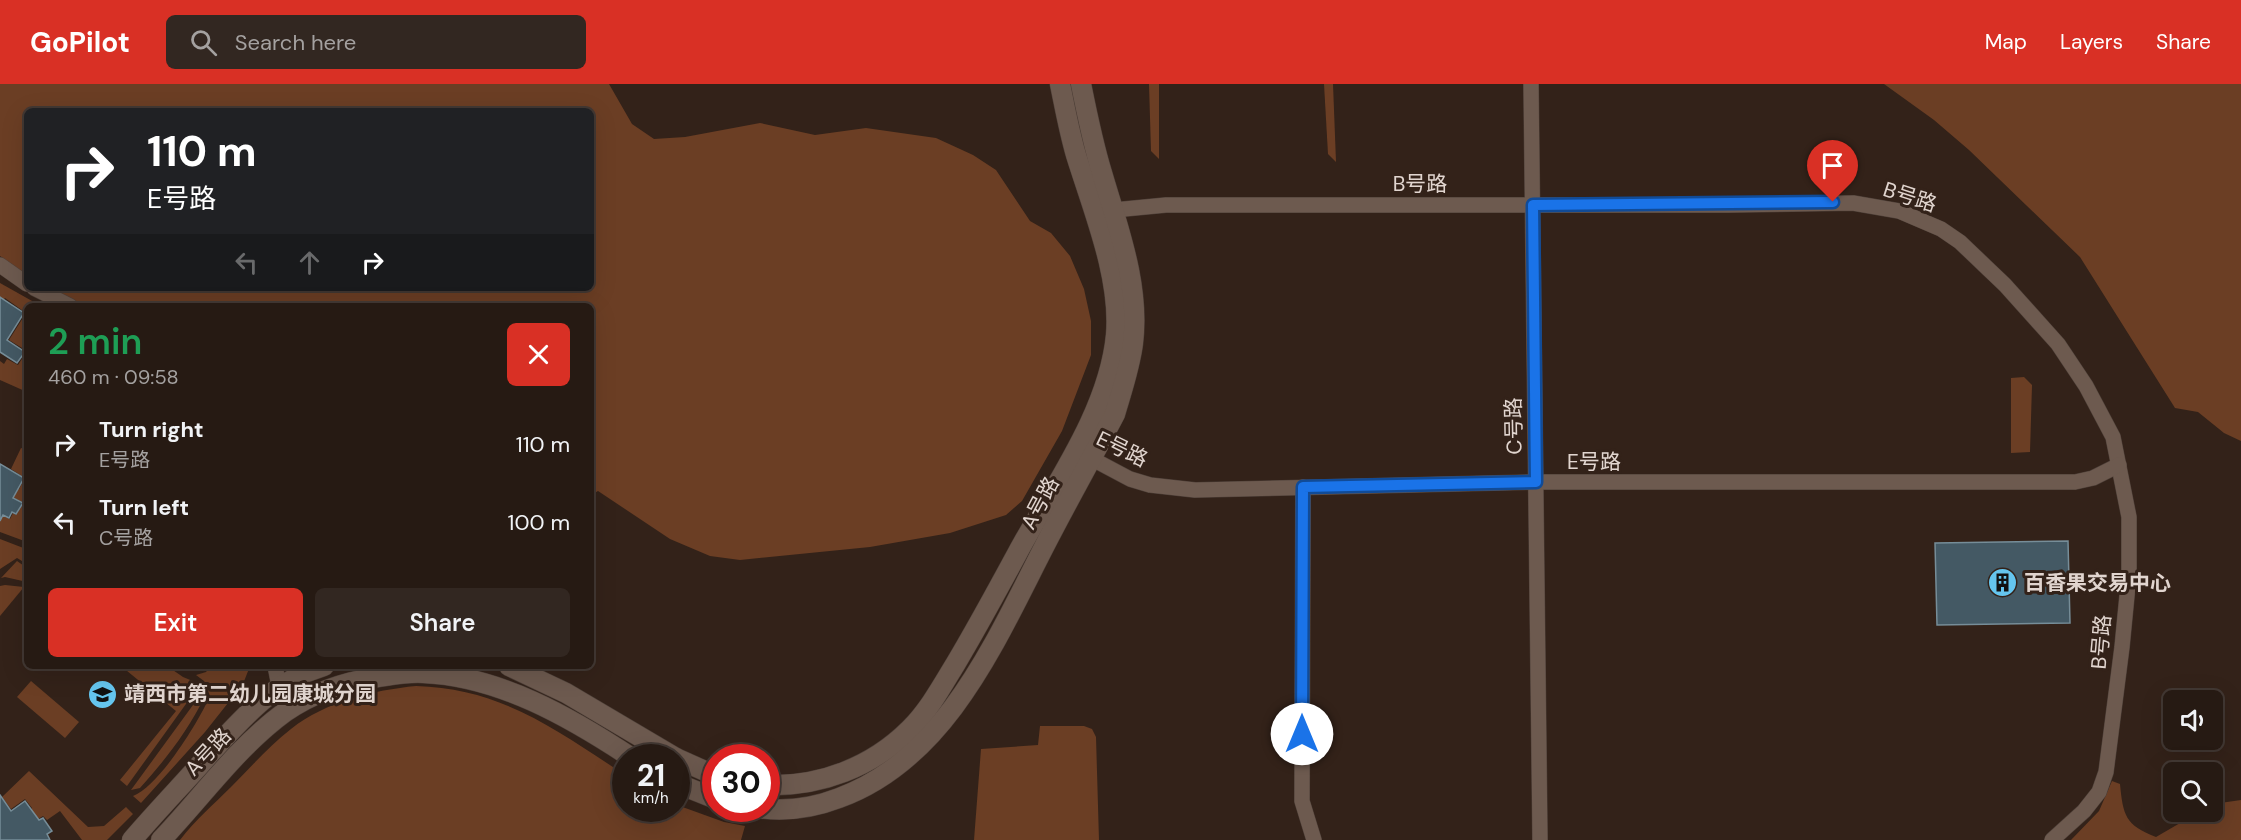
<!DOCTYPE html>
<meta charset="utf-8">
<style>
:root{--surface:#261a13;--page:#322721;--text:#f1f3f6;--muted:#a4a1a0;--line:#423833;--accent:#d93025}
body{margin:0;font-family:"DM Sans","Noto Sans SC",sans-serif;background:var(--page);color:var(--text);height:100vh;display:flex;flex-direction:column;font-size:22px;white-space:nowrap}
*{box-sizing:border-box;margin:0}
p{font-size:20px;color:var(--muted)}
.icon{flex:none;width:33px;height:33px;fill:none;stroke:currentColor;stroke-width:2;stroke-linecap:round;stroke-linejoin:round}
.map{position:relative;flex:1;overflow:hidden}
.sheet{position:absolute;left:24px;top:219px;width:570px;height:366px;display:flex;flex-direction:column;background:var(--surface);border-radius:9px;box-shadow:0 6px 24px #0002,0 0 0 2px var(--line)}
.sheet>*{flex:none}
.guide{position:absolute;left:24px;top:24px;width:570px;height:183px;border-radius:9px;box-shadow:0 6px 24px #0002,0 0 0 2px var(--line);background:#202124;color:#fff;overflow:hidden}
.tools{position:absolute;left:2163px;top:606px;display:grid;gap:12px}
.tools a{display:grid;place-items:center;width:60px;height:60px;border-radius:9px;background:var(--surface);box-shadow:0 6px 24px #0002,0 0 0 2px var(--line);font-size:30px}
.speed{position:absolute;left:612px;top:660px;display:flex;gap:12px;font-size:30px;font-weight:700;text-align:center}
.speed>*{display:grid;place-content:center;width:78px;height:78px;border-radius:50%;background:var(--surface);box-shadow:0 6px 24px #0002,0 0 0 2px var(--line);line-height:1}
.speed small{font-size:15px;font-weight:400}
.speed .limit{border:9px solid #d22;background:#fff;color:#111}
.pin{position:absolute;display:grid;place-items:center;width:51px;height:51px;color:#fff;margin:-62px -26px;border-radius:50% 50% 50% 0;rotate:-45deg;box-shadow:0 0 6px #0007}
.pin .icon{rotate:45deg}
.me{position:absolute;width:66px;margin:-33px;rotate:0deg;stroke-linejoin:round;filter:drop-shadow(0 0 4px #0008)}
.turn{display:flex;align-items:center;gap:21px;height:126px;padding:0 24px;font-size:27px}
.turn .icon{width:78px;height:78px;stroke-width:2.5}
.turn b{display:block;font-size:42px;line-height:51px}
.lanes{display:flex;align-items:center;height:57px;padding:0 24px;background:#0003;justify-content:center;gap:30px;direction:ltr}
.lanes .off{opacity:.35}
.round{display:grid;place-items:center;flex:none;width:63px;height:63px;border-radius:9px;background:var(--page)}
.overview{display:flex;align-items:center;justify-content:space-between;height:102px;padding:0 24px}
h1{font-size:36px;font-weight:600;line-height:45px;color:#1e9e55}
.primary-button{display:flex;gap:12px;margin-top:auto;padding:12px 24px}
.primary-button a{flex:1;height:69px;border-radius:9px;background:var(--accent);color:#fff;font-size:24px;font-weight:600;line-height:69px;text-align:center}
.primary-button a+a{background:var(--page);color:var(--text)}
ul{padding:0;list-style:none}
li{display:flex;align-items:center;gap:18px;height:78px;padding:0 24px}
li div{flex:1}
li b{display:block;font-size:22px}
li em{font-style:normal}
header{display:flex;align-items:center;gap:36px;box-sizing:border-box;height:84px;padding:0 30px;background:var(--accent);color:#fff}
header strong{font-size:28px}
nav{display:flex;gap:33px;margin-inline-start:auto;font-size:21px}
.search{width:420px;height:54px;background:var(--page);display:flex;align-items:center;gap:15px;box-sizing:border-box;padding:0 21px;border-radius:9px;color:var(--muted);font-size:22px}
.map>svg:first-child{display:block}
.green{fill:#6b3e24}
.building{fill:#445964;stroke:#768d98;stroke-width:1.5}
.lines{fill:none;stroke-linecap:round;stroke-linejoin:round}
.minor-casing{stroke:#4e4039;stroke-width:16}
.tertiary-casing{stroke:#4e4039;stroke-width:21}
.minor{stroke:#6d5a4f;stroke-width:15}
.tertiary{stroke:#6d5a4f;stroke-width:20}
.route-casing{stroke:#114b97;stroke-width:15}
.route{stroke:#1a73e8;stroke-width:10}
.labels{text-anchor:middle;stroke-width:6;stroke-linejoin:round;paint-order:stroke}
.street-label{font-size:21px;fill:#e1d5cf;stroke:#332219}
.poi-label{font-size:21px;font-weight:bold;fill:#e1d5cf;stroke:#332219;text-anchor:start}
</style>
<header>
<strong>GoPilot</strong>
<div class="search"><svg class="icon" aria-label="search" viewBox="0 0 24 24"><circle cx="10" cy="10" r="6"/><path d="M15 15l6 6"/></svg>Search here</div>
<nav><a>Map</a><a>Layers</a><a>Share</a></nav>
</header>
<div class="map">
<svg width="2241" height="756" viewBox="0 0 2241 756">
<rect width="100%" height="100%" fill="#332219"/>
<g class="green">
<polygon points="0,0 609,0 632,40 654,55 685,53 760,39 815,51 866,44 936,54 973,71 996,86 1030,137 1051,149 1070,172 1084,205 1091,237 1091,271 1062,347 1022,417 1006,431 950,449 870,463 740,476 710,472 670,455 598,407 591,411 591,222 86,222 49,204 591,204 591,27 27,27 27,191 0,172"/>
<polygon points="1149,0 1159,0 1159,75 1151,67"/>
<polygon points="1324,0 1333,0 1336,78 1328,70"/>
<polygon points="1884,0 2241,0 2241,357 2224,349 2198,328 2175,324 2080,173 1969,66 1934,36"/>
<polygon points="0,199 41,222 27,222 27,308 0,296 0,277 4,280 7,275 18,281 27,267 9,256 26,229 5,214 0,220"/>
<polygon points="2024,293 2032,301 2030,368 2011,369 2011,294"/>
<polygon points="21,364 27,366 27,458 0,448 0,430 10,435 13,429 16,431 24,419 1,407 13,403 19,405 25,394 11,385"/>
<polygon points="0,455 26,465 27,480 17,474 0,485"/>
<polygon points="17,477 27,484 27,498 5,493 1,494"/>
<polygon points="5,501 24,503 0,532 0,502"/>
<path d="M121 582H167L183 593 200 600 205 612C188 647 166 675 140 704L131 706 201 610 196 606 127 702 120 696 176 627Z"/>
<path d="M211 582H250L243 600 205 648 141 719 133 712C159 702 198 639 210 612L204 597 196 591 206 588Z"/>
<polygon points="31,597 79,638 65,654 17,613"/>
<path d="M416 602C501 604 558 647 625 691L626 724H676L677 721 724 738 745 742 741 756H180C195 736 214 720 231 703 251 683 269 662 291 645 325 618 374 606 416 602Z"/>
<polygon points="1040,642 1084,642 1092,645 1096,653 1099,756 974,756 981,665 1038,661"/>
<polygon points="29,687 88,743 104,742 126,723 133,730 107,756 82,756 60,727 47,736 43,732 30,740 30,727 32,724 25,715 11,725 2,713"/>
<path d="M2112 697 2120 700C2123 731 2125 741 2156 753L2199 728H2212L2213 720 2241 716V756H2071L2099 727Z"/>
</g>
<g class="building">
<polygon points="0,213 24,229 7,256 25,268 17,279 0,268"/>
<polygon points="0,380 24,394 13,414 23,419 16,430 12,428 9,434 3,431 0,437"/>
<polygon points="2068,457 2070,539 1937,541 1935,459"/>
<polygon points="0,711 11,727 25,717 39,736 43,734 52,747 47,750 50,756 0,756"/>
</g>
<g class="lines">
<defs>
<g id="minor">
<polyline points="1531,0 1540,756"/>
<polyline points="1104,130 1114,126 1166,121 1728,121 1853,119 1899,127 1941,145 1960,158 2005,201 2058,260 2086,302 2113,353 2129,433 2129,491 2122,563 2106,688 2099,708 2084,727 2052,756"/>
<polyline points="0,181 27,200"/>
<polyline points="34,204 70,222"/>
<polyline points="1083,370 1130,395 1150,401 1195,406 1536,398 2075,398 2093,394 2119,381"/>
<polyline points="1303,403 1302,717 1314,756"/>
<polyline points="275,582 279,602 291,624"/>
</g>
<g id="tertiary">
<polyline points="509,582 566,609 676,674"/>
<polyline points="676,674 716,692"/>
<polyline points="676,699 716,715"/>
<path d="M766 701C820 703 872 683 910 645 929 626 942 602 956 579 978 542 998 505 1018 468 1054 402 1109 327 1116 251 1121 193 1093 126 1076 71 1069 47 1065 24 1060 0"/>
<path d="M758 724C786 728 813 724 839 714 946 675 995 558 1044 463 1067 418 1092 374 1115 330 1122 306 1130 283 1133 259 1140 201 1118 144 1102 89 1093 60 1087 30 1081 0"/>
<path d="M132 756C156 728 182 701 206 674 241 636 273 597 324 582"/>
<path d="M161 756C202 713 237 663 285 628 312 609 345 598 378 593 392 591 408 588 423 589 499 592 570 633 632 674"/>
</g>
</defs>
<use href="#minor" class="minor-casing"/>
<use href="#tertiary" class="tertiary-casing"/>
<use href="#minor" class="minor"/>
<use href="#tertiary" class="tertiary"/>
</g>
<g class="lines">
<defs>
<polyline id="route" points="1302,650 1303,403 1536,398 1533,121 1833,118"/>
</defs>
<use href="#route" class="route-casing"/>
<use href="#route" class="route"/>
</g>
<defs>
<symbol id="building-disc" viewBox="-11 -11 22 22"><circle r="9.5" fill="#65c5ee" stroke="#332219"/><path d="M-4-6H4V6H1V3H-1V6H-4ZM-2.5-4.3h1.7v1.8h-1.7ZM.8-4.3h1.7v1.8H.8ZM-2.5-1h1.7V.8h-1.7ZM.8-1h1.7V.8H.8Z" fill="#111"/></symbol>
<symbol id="school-disc" viewBox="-11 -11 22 22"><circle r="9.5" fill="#65c5ee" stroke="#332219"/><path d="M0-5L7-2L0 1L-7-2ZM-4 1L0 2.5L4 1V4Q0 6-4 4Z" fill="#111"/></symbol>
</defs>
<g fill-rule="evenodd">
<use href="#building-disc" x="1986" y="482" width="33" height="33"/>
<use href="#school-disc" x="86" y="594" width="33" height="33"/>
</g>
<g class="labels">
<g class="street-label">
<text x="1420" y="107">B号路</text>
<text transform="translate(1910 113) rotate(18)" y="7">B号路</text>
<text transform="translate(1514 342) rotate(-91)" y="7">C号路</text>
<text transform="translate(1122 365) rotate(26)" y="7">E号路</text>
<text x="1594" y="385">E号路</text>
<text transform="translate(1040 419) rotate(-62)" y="7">A号路</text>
<text transform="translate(2101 558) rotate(-85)" y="7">B号路</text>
<text transform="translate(208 668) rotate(-47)" y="7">A号路</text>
</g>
<g class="poi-label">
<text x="2024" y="506">百香果交易中心</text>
<text x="124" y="617">靖西市第二幼儿园康城分园</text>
</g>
</g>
</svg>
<div class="tools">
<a><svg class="icon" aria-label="sound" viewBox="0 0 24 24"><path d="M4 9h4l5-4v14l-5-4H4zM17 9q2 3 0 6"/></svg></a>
<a><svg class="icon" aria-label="search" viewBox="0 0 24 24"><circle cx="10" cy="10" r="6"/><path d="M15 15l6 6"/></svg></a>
</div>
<div class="speed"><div>21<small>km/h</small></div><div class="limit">30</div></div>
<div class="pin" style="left:1833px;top:118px;background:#d93025"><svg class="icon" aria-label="arrive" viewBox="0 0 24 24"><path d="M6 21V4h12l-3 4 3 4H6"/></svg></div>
<svg class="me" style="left:1302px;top:650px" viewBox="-20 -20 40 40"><circle r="19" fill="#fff"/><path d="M0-13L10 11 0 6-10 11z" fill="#1a73e8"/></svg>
<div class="guide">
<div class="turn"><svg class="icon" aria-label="right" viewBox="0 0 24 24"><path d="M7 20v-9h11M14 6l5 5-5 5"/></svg><div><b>110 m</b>E号路</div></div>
<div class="lanes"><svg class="icon off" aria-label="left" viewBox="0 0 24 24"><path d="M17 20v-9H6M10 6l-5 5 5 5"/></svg><svg class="icon off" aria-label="ahead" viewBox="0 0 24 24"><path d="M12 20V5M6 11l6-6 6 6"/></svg><svg class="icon" aria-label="right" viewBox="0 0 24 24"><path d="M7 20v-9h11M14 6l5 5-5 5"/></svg></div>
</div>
<section class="sheet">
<div class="overview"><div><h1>2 min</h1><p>460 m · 09:58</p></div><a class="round" style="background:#d93025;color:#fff"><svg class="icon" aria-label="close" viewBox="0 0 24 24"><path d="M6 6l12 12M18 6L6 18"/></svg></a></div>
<ul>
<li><svg class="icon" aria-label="right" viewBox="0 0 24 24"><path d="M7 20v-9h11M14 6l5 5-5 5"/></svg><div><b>Turn right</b><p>E号路</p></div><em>110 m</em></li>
<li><svg class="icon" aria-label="left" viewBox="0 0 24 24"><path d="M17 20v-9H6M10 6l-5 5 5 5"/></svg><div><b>Turn left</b><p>C号路</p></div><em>100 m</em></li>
</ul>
<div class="primary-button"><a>Exit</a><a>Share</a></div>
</section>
</div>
